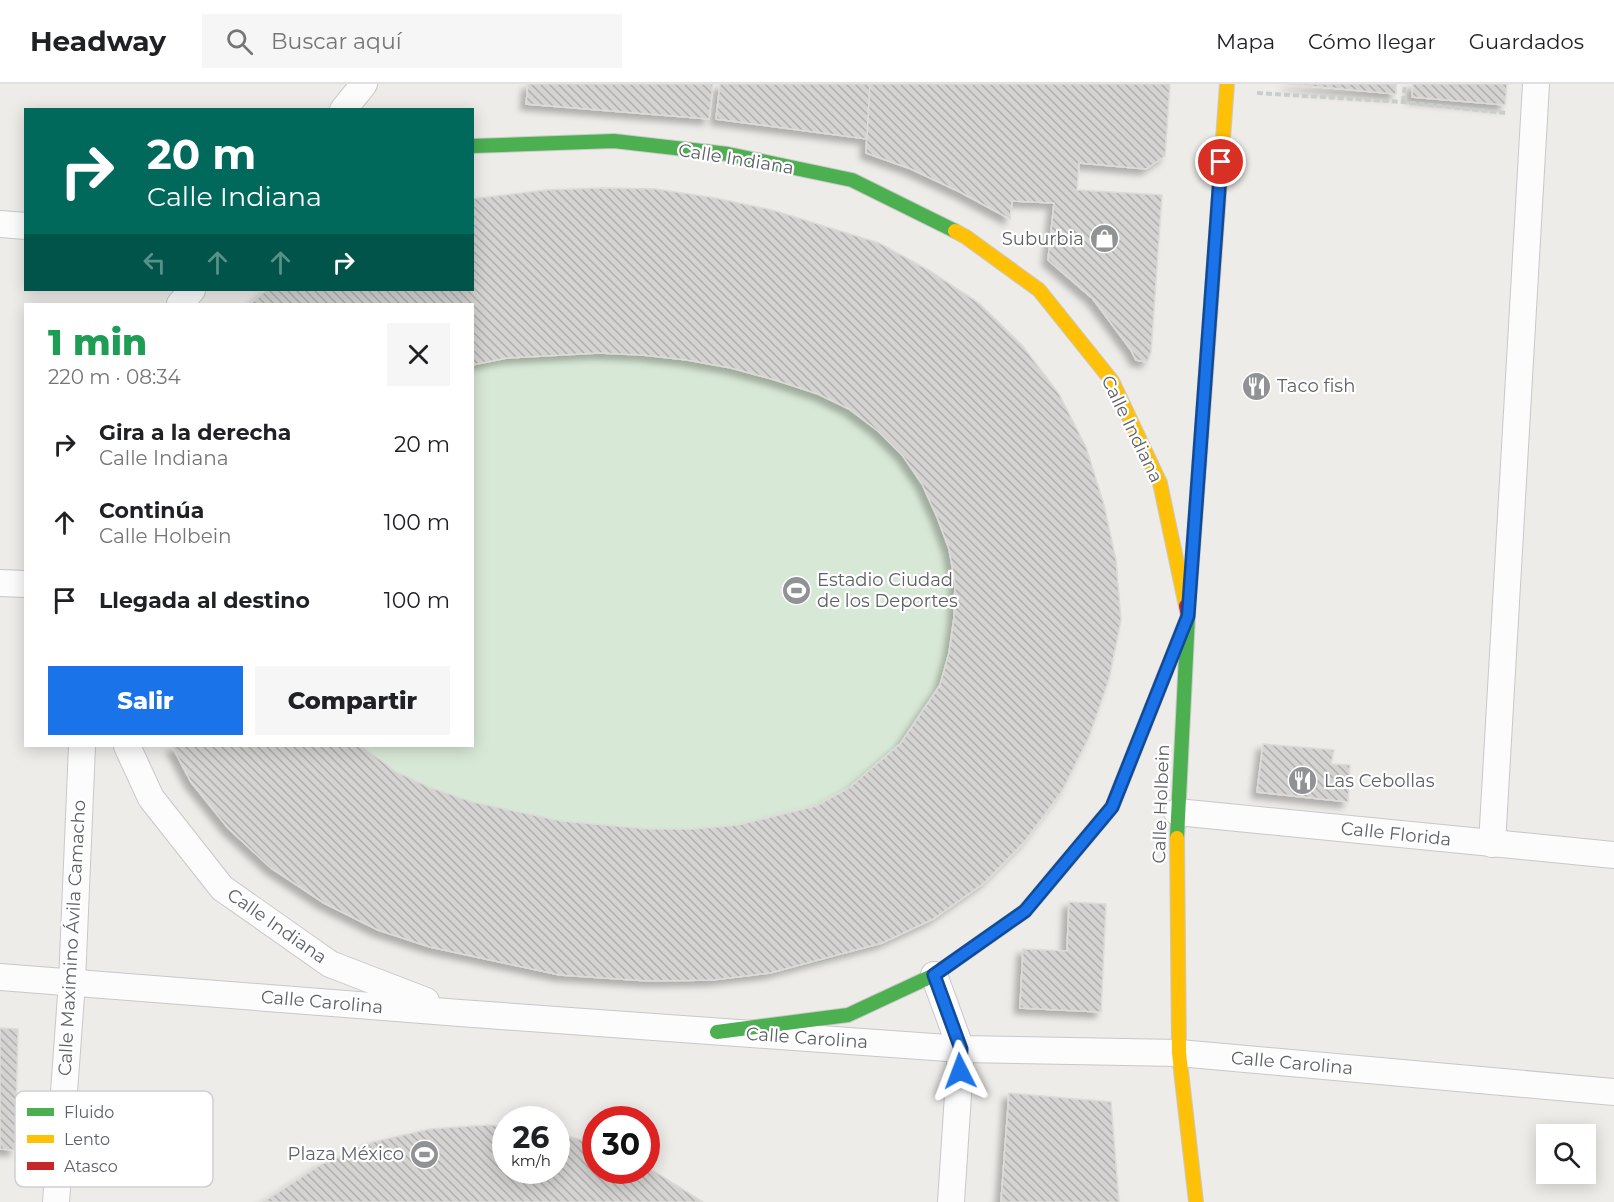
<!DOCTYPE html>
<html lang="es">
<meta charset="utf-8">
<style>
:root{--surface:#fff;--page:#f6f6f6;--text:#202124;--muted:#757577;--line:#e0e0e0;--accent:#1a73e8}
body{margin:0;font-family:Montserrat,sans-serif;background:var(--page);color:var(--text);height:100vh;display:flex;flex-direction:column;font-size:22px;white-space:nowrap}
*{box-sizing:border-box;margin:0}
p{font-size:20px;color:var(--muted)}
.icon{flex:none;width:33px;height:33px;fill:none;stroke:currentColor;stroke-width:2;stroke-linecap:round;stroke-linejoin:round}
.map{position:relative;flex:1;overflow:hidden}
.sheet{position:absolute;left:24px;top:219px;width:450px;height:444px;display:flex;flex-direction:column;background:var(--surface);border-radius:0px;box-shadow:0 3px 15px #0003}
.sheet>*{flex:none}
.banner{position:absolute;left:24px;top:24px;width:450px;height:183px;border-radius:0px;box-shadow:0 3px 15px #0003;background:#00695c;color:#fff;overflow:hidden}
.fabs{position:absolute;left:1536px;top:1040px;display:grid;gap:12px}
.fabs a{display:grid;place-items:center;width:60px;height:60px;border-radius:0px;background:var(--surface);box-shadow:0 3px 15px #0003;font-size:30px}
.speed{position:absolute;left:492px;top:1022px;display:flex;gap:12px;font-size:30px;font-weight:700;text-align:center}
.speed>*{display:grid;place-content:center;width:78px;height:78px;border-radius:50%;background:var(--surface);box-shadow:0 3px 15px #0003;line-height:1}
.speed small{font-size:15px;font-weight:400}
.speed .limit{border:9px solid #d22;background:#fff;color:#111}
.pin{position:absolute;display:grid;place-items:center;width:51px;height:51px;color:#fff;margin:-26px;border:3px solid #fff;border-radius:50%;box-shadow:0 2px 6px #0007}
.me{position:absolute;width:66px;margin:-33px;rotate:357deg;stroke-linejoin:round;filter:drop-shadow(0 0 4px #0008)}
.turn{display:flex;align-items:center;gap:21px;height:126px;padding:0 24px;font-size:27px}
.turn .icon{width:78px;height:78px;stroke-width:2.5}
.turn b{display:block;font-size:42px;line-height:51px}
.lanes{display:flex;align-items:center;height:57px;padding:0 24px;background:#0003;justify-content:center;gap:30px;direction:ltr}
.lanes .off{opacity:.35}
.round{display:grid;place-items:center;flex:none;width:63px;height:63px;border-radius:0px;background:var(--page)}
.overview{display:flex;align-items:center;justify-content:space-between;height:102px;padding:0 24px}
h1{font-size:36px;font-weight:800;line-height:45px;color:#1e9e55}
.primary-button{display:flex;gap:12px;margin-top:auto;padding:12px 24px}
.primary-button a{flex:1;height:69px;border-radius:0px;background:var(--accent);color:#fff;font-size:24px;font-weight:800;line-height:69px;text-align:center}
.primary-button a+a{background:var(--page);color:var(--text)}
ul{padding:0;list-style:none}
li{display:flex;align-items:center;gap:18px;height:78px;padding:0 24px}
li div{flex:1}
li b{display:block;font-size:22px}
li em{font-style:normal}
header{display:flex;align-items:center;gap:36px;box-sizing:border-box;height:84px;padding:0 30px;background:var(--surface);border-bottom:2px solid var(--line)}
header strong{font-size:28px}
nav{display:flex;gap:33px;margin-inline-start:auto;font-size:21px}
.search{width:420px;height:54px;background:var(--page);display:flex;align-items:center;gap:15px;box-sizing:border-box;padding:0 21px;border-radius:0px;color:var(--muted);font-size:22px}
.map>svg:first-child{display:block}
.garden{fill:#d8e8d6}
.building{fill:url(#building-back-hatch);stroke:#dcdbd8;stroke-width:1.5;filter:url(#shadow)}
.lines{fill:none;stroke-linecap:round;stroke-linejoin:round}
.street-casing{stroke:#c8c8c8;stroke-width:28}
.fast-casing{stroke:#cacaca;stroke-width:16}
.slow-casing{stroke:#cacaca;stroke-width:16}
.jam-casing{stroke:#cacaca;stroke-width:16}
.path{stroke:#cacecb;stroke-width:4;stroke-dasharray:6 3;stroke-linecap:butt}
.street{stroke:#fcfcfc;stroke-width:26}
.fast{stroke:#4caf50;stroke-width:14}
.slow{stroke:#ffc107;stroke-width:14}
.jam{stroke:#c62828;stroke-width:14}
.route-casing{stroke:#114b97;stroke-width:15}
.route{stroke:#1a73e8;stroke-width:10}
.labels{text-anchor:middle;stroke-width:4.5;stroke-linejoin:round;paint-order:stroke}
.street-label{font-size:18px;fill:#5e6266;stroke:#fff}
.poi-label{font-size:18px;fill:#5e6266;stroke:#fff;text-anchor:start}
.key{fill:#fff;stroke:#cfd0d1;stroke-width:1.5}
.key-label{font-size:16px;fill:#5e6266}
</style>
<header>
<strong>Headway</strong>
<div class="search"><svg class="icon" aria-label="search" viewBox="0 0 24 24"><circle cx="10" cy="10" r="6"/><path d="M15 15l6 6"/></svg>Buscar aquí</div>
<nav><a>Mapa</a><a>Cómo llegar</a><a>Guardados</a></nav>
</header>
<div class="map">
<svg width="1614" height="1118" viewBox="0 0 1614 1118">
<defs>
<pattern id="building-back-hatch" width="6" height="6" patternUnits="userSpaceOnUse" patternTransform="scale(1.5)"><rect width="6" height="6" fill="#d4d3d2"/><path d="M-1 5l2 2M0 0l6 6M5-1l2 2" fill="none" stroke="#afafae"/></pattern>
<filter id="shadow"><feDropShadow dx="-5.5" dy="5.5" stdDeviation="3" flood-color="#0004"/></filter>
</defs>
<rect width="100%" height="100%" fill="#edece9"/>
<polygon class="garden" points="602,104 656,105 715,114 772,126 879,159 930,187 979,219 1022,261 1059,310 1104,421 1116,476 1121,536 1109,595 1062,707 1025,757 984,799 933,835 882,859 823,877 770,889 712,896 649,897 560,891 430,863 378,846 228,744 191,698 172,662 472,662 472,220 250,220 267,206 472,206 473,115 547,106"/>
<g class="building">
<polygon points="528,0 713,0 709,35 526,20"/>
<polygon points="720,0 872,0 867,55 716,35"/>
<polygon points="870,0 1170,0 1165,72 1146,85 1079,79 1077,106 1162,111 1151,268 1147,278 1136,276 1131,266 1093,215 1048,176 1054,119 1012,117 1010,135 960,108 911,85 866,69"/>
<polygon points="1287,0 1396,0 1396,10"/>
<polygon points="1413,0 1507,0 1505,21 1412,13"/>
<polygon points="602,104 656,105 715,114 772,126 879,159 930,187 979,219 1022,261 1059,310 1086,363 1104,421 1116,476 1121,536 1109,595 1089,653 1062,707 1025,757 984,799 933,835 882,859 770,889 712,896 649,897 560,891 430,863 378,846 324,819 271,784 228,744 191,698 172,662 361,662 397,688 429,703 473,718 561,737 649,745 694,745 738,741 816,722 849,704 901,659 940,601 949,569 954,533 955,499 949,465 937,433 922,400 903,372 878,347 849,325 818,310 775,296 731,284 687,276 642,271 599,269 507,274 472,281 472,220 250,220 267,206 472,206 472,115 547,106"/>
<polygon points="1263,660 1334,666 1331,680 1350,681 1348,718 1257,708"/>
<polygon points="1069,818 1106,820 1101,928 1020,924 1023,865 1067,867"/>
<polygon points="0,944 18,945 15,1066 0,1065"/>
<polygon points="1009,1009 1111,1018 1119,1118 1001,1118"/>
<polygon points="488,1041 506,1043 506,1086 556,1086 556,1049 596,1060 596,1086 646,1086 646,1082 703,1118 263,1118 320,1081 373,1058 430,1045"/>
</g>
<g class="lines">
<defs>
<g id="street">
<polyline points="343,26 364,0"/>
<polyline points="0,140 26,142"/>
<polyline points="180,220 192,206"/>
<polyline points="0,499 26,500"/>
<polyline points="127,662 151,714 222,804 330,880 426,917"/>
<polyline points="1177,728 1614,771"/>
<polyline points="1492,760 1536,0"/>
<polyline points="934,891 961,965 951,1118"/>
<polyline points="0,893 460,929 961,965 1179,969 1614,1008"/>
<polyline points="56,1118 72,898 82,662"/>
</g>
<g id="fast">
<polyline points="472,62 614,57 728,70 852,96 955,147"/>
<polyline points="1177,754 1188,532 1202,343"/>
<polyline points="717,948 848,931 934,891 1025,827 1102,735"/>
</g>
<g id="slow">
<polyline points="955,147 966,153 1039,206 1112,297 1160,399 1186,522"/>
<polyline points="1202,343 1227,0"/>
<polyline points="1177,754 1179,969 1196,1118"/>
</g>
<polyline id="jam" points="1102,735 1112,723 1188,532 1186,522"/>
</defs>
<use href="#street" class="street-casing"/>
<use href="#fast" class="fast-casing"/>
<use href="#slow" class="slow-casing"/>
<use href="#jam" class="jam-casing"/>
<g class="path">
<polyline points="1257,9 1403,18 1506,29"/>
<polyline points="1403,18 1405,0"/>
</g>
<use href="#street" class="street"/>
<use href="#fast" class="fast"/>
<use href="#slow" class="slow"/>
<use href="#jam" class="jam"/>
</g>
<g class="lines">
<defs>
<polyline id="route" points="960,987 961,965 934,891 1025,827 1112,723 1188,532 1221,78"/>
</defs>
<use href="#route" class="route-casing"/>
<use href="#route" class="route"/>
</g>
<defs>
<symbol id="shop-disc" viewBox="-11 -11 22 22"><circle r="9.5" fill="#909294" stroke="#fff"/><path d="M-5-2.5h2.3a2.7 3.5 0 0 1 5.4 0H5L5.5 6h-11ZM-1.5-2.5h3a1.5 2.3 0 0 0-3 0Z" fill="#fff"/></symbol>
<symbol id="restaurant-disc" viewBox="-11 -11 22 22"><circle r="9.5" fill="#909294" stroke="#fff"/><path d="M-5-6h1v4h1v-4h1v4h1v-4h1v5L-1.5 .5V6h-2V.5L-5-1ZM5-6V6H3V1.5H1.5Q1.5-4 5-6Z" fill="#fff"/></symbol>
<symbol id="stadium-disc" viewBox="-11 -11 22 22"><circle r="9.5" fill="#909294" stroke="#fff"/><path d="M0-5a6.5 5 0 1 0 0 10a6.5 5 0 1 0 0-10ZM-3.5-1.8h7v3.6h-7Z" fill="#fff"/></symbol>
</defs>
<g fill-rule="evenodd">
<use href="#shop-disc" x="1088" y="138" width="33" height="33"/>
<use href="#restaurant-disc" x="1240" y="286" width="33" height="33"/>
<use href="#stadium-disc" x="780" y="490" width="33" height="33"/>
<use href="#restaurant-disc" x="1286" y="680" width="33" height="33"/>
<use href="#stadium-disc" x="408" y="1054" width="33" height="33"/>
</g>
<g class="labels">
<g class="street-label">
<text transform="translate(736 75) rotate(9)" y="6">Calle Indiana</text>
<text transform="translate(1132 345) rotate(64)" y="6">Calle Indiana</text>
<text transform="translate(1161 720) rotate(-88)" y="6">Calle Holbein</text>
<text transform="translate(1396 750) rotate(6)" y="6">Calle Florida</text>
<text transform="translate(277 842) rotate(35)" y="6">Calle Indiana</text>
<text transform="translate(72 854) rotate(-87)" y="6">Calle Maximino Ávila Camacho</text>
<text transform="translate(322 918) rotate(5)" y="6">Calle Carolina</text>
<text transform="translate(807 954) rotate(4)" y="6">Calle Carolina</text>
<text transform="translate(1292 979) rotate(5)" y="6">Calle Carolina</text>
</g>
<g class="poi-label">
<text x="1084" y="161" text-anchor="end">Suburbia</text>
<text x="1277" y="308">Taco fish</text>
<text x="817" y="502">Estadio Ciudad<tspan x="817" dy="21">de los Deportes</tspan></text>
<text x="1324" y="703">Las Cebollas</text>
<text x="404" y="1076" text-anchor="end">Plaza México</text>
</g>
</g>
<rect x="15" y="1007" width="198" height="96" rx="9" class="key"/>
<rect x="27" y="1024" width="27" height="8" fill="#4caf50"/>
<rect x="27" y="1051" width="27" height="8" fill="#ffc107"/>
<rect x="27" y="1078" width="27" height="8" fill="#c62828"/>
<g class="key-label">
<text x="64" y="1034">Fluido</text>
<text x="64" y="1061">Lento</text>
<text x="64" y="1088">Atasco</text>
</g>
</svg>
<div class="fabs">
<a><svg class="icon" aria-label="search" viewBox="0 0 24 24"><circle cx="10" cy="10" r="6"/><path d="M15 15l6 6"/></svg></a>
</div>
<div class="speed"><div>26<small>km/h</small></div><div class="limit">30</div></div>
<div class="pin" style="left:1221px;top:78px;background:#d93025"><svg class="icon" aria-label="arrive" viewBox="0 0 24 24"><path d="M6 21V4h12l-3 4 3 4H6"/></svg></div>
<svg class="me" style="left:960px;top:987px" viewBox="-20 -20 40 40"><path d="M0-17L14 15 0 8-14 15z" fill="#1a73e8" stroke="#fff" stroke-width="4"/></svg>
<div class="banner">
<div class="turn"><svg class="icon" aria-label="right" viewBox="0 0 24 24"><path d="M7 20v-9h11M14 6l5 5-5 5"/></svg><div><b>20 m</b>Calle Indiana</div></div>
<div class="lanes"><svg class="icon off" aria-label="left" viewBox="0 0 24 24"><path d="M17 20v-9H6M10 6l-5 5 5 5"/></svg><svg class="icon off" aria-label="ahead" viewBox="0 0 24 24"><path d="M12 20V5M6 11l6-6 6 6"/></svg><svg class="icon off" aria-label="ahead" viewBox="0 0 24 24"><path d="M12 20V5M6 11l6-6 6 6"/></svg><svg class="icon" aria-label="right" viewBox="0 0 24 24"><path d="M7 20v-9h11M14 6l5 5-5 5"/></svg></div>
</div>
<section class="sheet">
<div class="overview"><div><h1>1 min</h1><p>220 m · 08:34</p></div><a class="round"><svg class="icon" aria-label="close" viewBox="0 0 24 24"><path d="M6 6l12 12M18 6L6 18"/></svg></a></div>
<ul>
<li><svg class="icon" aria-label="right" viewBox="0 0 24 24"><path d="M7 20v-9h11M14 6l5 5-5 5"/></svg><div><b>Gira a la derecha</b><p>Calle Indiana</p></div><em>20 m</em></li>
<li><svg class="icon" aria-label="ahead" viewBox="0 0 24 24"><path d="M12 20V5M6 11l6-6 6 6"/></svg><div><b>Continúa</b><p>Calle Holbein</p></div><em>100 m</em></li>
<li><svg class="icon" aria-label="arrive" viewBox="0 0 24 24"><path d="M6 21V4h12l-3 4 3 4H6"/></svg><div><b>Llegada al destino</b></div><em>100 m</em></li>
</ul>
<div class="primary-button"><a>Salir</a><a>Compartir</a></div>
</section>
</div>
